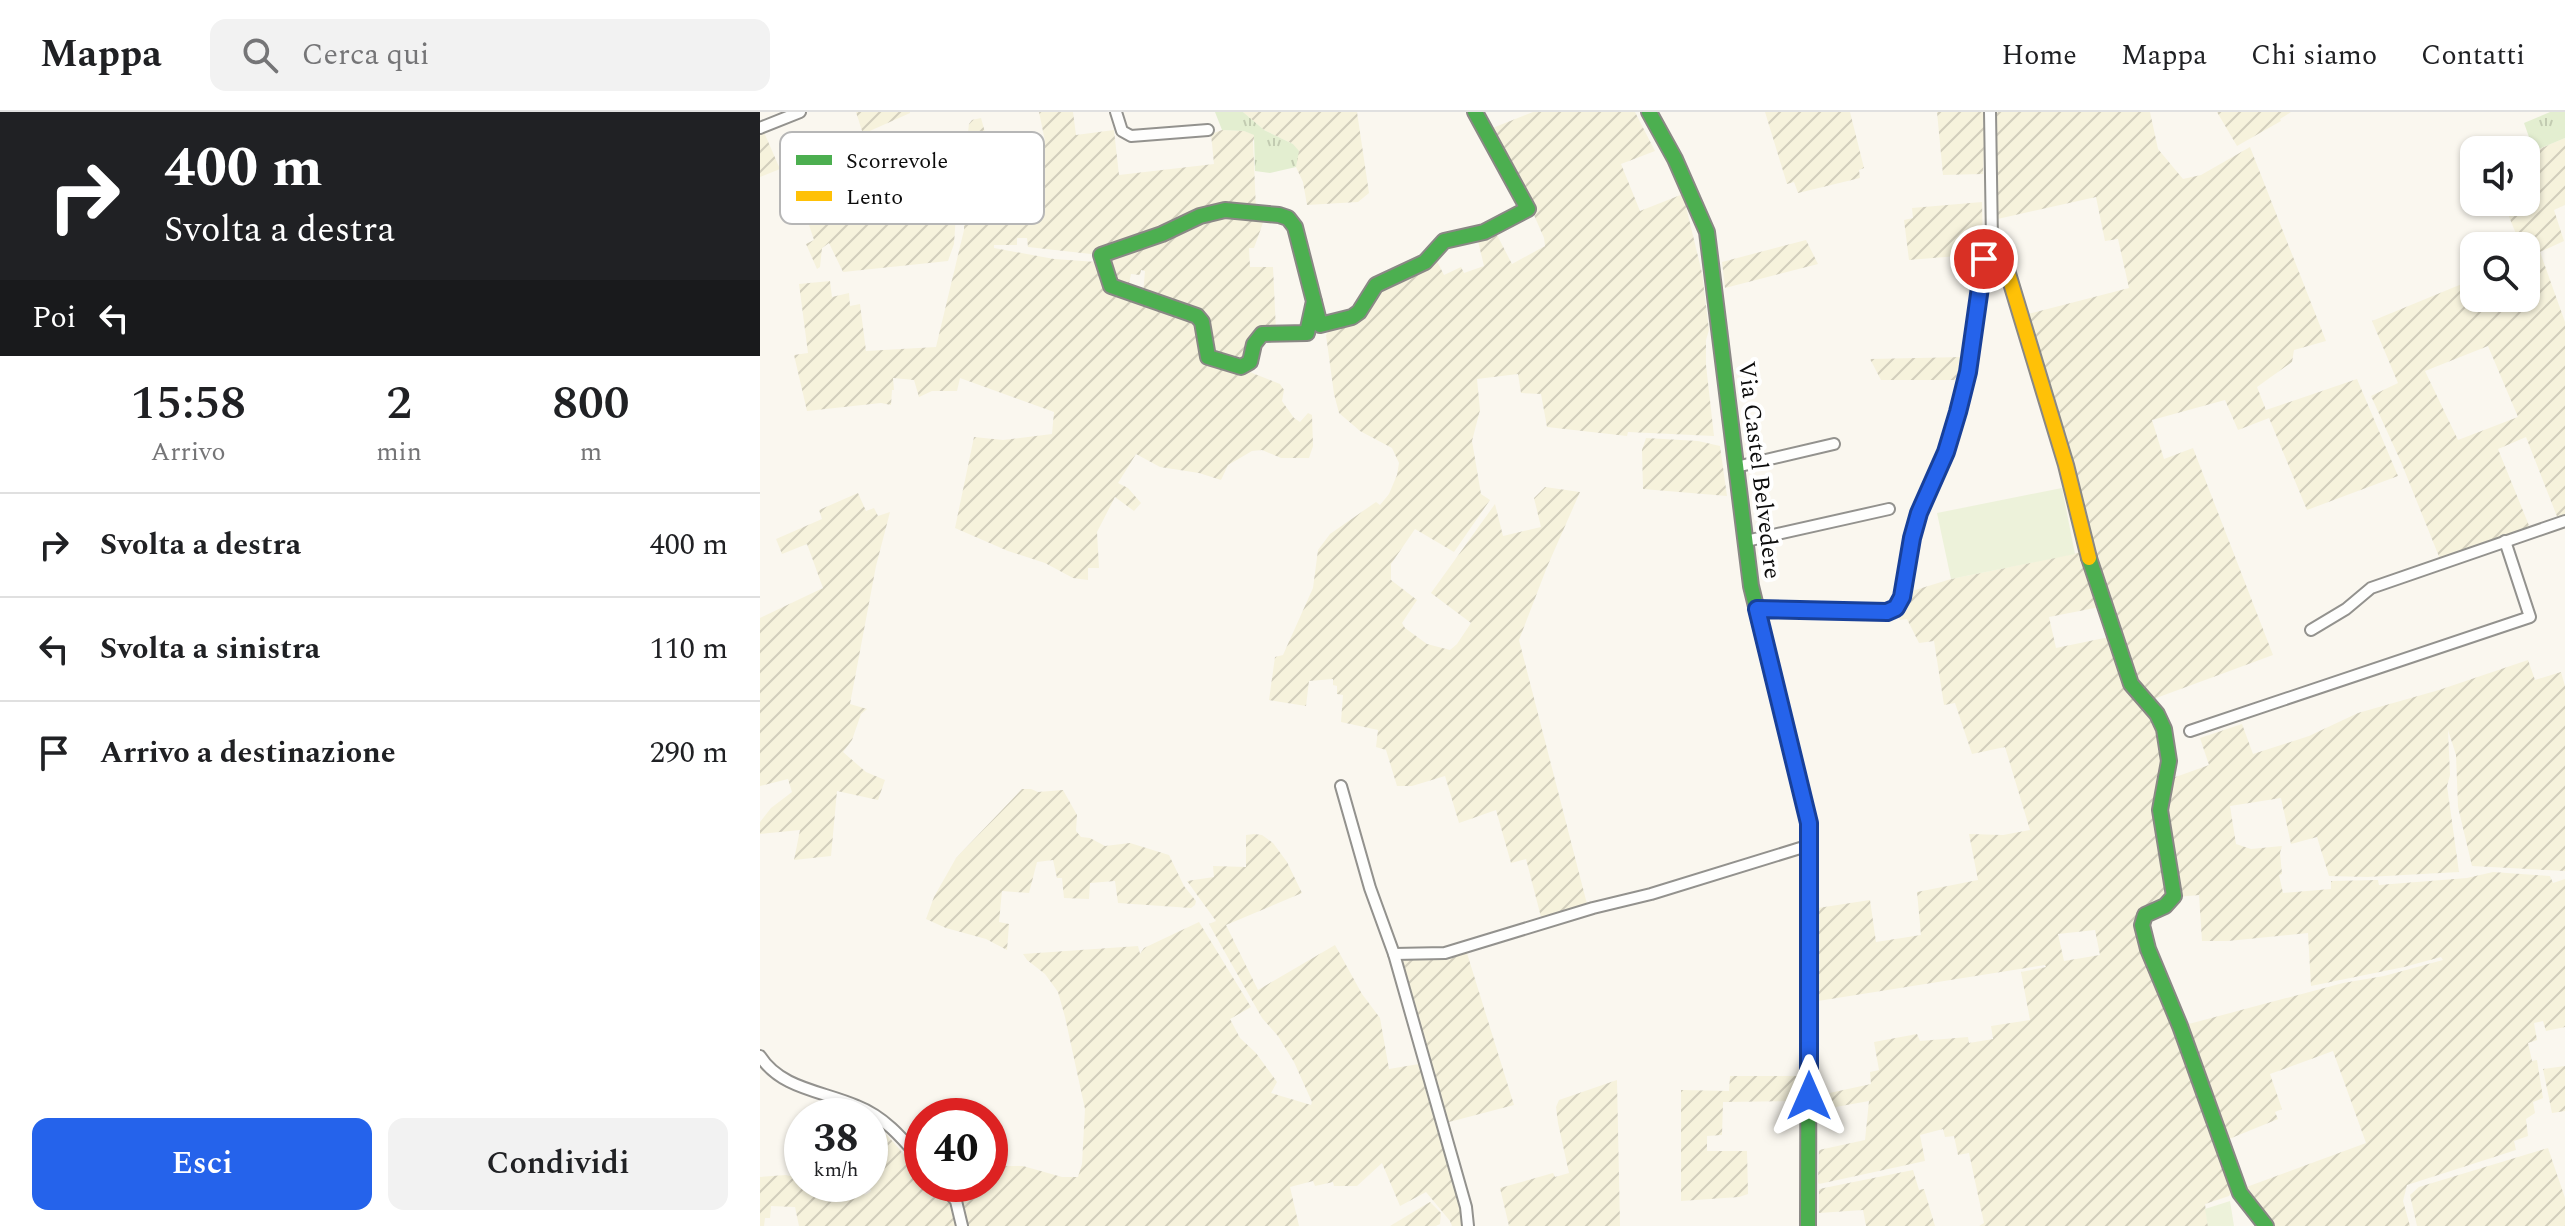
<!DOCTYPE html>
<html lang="it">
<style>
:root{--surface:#fff;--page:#f2f2f2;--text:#202124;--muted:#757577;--line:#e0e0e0;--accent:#2563eb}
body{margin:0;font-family:Spectral,serif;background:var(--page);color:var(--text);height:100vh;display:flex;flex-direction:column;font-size:30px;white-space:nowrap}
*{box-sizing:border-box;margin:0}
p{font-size:26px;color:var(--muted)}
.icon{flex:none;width:44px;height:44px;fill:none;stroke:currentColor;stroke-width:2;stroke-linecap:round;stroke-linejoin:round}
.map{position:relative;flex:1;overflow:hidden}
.side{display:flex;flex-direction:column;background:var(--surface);width:760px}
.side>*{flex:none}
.guide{background:#202124;color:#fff;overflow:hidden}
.buttons{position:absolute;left:1700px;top:24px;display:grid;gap:16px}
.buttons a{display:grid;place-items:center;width:80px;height:80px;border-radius:16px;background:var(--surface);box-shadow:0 2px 6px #0004;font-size:40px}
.speed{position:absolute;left:24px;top:986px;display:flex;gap:16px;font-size:40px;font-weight:700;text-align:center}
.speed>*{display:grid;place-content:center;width:104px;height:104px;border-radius:50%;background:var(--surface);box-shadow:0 2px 6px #0004;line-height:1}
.speed small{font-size:20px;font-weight:400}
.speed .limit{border:12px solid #d22;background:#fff;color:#111}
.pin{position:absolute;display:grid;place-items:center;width:68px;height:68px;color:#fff;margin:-34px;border:4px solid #fff;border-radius:50%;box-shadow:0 2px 8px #0007}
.me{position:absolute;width:88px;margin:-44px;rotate:0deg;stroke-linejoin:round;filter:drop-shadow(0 0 6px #0008)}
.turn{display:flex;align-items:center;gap:28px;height:168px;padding:0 32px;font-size:36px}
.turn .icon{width:104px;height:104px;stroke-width:2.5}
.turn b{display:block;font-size:56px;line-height:68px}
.then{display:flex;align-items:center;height:76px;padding:0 32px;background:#0003;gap:16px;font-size:30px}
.eta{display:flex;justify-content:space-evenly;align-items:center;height:136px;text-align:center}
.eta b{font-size:48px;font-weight:600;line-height:56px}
.primary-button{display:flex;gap:16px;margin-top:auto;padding:16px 32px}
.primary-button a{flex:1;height:92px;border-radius:16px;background:var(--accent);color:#fff;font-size:32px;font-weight:600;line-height:92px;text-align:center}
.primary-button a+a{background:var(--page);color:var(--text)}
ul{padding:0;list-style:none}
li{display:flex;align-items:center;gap:24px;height:104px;padding:0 32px;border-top:2px solid var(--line)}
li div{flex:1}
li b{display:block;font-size:30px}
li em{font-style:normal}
header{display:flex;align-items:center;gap:48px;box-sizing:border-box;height:112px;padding:0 40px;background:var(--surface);border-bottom:2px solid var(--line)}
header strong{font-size:38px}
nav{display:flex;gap:44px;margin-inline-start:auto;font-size:28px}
.search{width:560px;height:72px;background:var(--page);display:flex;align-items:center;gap:20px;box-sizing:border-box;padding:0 28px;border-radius:16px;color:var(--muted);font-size:30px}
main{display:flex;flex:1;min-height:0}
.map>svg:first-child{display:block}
.farmland{fill:url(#farmland-furrows);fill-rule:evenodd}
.grass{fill:url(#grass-tufts)}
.pitch{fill:#edf2da}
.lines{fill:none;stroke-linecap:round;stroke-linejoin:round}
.street-casing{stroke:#93928e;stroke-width:14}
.fast-casing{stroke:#8a8885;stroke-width:18}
.slow-casing{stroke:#8a8885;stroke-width:18}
.street{stroke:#fefefd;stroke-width:10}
.fast{stroke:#4caf50;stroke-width:14}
.slow{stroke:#ffc107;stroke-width:14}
.route-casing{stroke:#184099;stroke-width:20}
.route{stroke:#2563eb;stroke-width:14}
.labels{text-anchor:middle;stroke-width:8;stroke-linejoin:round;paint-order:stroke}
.street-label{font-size:24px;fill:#0c0c0c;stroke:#fff}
.key{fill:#fff;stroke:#b6b6b6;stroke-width:2}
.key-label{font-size:22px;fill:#0c0c0c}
</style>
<header>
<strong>Mappa</strong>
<div class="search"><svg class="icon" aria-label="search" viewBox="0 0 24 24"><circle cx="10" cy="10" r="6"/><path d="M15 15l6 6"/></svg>Cerca qui</div>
<nav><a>Home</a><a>Mappa</a><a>Chi siamo</a><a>Contatti</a></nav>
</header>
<main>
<section class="side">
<div class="guide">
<div class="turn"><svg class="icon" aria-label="right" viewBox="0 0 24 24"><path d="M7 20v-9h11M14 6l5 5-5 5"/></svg><div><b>400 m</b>Svolta a destra</div></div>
<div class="then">Poi<svg class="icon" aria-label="left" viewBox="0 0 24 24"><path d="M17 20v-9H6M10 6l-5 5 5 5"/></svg></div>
</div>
<div class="eta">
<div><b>15:58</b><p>Arrivo</p></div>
<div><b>2</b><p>min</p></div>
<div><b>800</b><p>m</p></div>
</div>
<ul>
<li><svg class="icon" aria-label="right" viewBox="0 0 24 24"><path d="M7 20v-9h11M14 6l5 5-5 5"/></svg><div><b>Svolta a destra</b></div><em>400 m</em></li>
<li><svg class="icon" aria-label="left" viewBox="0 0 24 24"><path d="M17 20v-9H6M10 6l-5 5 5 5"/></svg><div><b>Svolta a sinistra</b></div><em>110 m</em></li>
<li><svg class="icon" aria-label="arrive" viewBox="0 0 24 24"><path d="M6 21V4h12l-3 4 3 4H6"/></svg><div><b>Arrivo a destinazione</b></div><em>290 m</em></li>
</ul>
<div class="primary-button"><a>Esci</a><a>Condividi</a></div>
</section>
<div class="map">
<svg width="1805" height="1114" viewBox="0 0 1805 1114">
<defs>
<pattern id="farmland-furrows" width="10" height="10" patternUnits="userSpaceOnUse" patternTransform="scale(2)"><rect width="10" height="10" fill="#f6f2dc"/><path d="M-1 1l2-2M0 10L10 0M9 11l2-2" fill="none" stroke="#d2cebc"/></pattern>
<pattern id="grass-tufts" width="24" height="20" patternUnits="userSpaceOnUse" patternTransform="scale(2)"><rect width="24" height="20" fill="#e3eed0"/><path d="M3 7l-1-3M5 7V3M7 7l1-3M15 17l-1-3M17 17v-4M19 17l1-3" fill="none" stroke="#c2cbb1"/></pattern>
</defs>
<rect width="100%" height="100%" fill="#faf7ef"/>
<g class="farmland">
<polygon points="96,0 150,0 150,1 103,22"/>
<polygon points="279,0 313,0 316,23 354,18 359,63 454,52 451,22 462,18 484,19 495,23 493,29 496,98 469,99 340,143 268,135 267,126 257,126 257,133 234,133 234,136 294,147 337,150 352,180 359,185 391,192 438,210 446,247 487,259 520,272 524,278 522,289 534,306 540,310 548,301 552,303 553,334 549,346 521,346 502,338 492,339 468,353 461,368 439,361 400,355 376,342 358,371 368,376 381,391 374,399 355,385 337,420 339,456 328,456 328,468 313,466 285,451 248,439 195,416 214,325 243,328 292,322 294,300 200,266 197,279 172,279 159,285 154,268 133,266 134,278 132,278 131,293 121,291 47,299 34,243 48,241 39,172 70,169 72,185 89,181 90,194 100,192 106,239 176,235 204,118 205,44 209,12 212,8 221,6 226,24 245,19 249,35 285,29"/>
<polygon points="483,0 597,0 609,81 598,90 547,93 543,70 536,55 538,39 533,32 504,18"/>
<polygon points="773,0 875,0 895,39 861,52 880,99 923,82 942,161 949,218 946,228 946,253 954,324 868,320 867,324 787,315 781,282 761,281 758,262 717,267 720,298 712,329 721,382 730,388 694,440 655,417 631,452 631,468 657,488 642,511 645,516 667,532 690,538 697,532 711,511 671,481 735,392 743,424 781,415 774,386 785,375 820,380 787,455 759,528 827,792 781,805 766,747 751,751 736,698 699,711 685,664 652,674 637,674 626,638 616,635 618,618 581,610 583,583 577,582 577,574 573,573 573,567 549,569 546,594 509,588 515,545 523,543 553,476 558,438 570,422 616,390 620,393 629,382 637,363 639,351 632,336 600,319 579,301 574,282 566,223 570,218 587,212 622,178 677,149 684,163 701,155 704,161 724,154 718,129 736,121 752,152 785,134 784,126 767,87 730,17"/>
<polygon points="1005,0 1090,0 1104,56 1099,58 1100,66 1038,81 1034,70 1027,72"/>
<polygon points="1177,0 1225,0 1223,62 1183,63"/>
<polygon points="1234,0 1390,0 1398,37 1423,67 1441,63 1490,35 1566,229 1534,238 1532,250 1497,275 1506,298 1597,267 1638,364 1547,398 1509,306 1478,318 1465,288 1392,308 1404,347 1433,336 1513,543 1388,589 1377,578 1350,505 1264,203 1369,176 1358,127 1345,129 1336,85 1233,108"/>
<polygon points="1457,0 1531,0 1520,7 1521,9 1477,34"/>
<polygon points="3,18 20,57 0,65 0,19"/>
<path d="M1805 26V93L1794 98 1804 129 1780 140 1805 210V405L1798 407 1766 325 1738 337 1770 416 1680 447 1641 350 1611 284 1638 271 1612 209 1714 167V186H1766V134H1761L1743 90H1766V61L1779 56 1774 39ZM1728 234 1758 305 1698 328 1665 259Z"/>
<polygon points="158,62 159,111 196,102 194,132 188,149 83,160 69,131 62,136 60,155 57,157 46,132 54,128 47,107"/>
<polygon points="1222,90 1223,138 1221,142 1149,148 1144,108 1153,106 1152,96"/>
<polygon points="461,104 505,105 494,136 489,136 490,155 513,155 516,219 500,220 488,248 452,245 446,213 383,182 385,159 381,158 380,163 371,162 368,176 355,173 349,150 350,146"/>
<polygon points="1046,128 1058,152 965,176 962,150"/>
<polygon points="1204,245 1200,268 1121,268 1110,247"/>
<polygon points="886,326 938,329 960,334 967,384 883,377 882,338"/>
<polygon points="98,381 106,399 114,396 118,404 130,400 116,454 90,592 107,597 101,602 92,628 83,640 106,660 125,668 118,688 77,679 71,744 34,748 40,718 0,722 0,710 11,696 32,680 28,667 0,674 0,506 63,476 47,432 22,442 16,427 62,407 59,398"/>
<path d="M1322 440 1340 495 1289 505 1296 536 1349 525 1393 602 1402 625 1408 785 1379 801 1376 816 1378 828 1473 1077 1469 1084 1445 1092 1448 1114H1219L1224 1111 1209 1041 1198 1043 1194 1024 1185 1025 1183 1017 1160 1023 1165 1049 1059 1072 1058 1070 1059 1038 1105 1028 1109 989 1059 998 1060 983 1111 972 1110 960 1119 958 1114 930 1157 922 1160 929 1208 925 1209 931 1233 927 1231 914 1270 908 1261 860 1286 855 1285 853 1058 889V796L1110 788 1116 830 1161 823 1157 780 1218 768 1209 722 1243 723 1270 718 1245 635 1212 642 1195 591 1184 593 1174 529 1159 531 1147 507 1140 508 1139 505 1148 493 1152 479 1191 467ZM1335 818 1340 843 1304 849 1298 822Z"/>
<polygon points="1768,548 1775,568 1801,560 1805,574 1805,759 1712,754 1698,695 1696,643 1688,618 1690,663 1687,674 1699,760 1607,765 1569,764 1557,725 1531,732 1521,686 1470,694 1476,732 1491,737 1522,734 1520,741 1522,762 1519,763 1523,781 1571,777 1571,769 1618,768 1619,773 1707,766 1733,760 1790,764 1793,771 1805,767 1805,915 1786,919 1783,909 1774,911 1777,928 1768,931 1772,949 1777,948 1783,986 1773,990 1775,1001 1766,1007 1768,1024 1754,1029 1756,1038 1647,1073 1643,1089 1650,1114 1510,1114 1481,1077 1606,1031 1573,939 1510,962 1522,997 1515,1000 1518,1007 1464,1029 1425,913 1583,871 1624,864 1683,848 1681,845 1644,855 1551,874 1548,821 1468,829 1442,829 1439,783 1417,785 1406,711 1410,667 1449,653 1440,626 1482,612 1493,642 1549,624 1598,601 1679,578"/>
<polygon points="262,677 271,677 278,680 303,678 317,703 316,719 321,725 330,726 345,734 370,731 409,743 424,774 436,789 435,793 431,796 358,791 355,769 330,771 329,787 304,786 302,766 297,766 293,748 277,750 269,781 242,779 239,810 249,812 247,838 226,827 186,816 166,807 174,785 196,746"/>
<polygon points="494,722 502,723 513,731 527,750 542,781 466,813 498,878 575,833 602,882 620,906 629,957 659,952 701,1098 703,1114 692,1114 690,1109 666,1080 640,1094 622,1051 597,1074 574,1074 573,1070 555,1074 553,1069 530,1075 539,1114 206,1114 186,1072 230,1072 230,1055 235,1054 263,1054 302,1065 318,1065 322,1052 325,997 305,905 298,880 285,862 267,848 263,842 378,834 380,842 384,836 439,810 491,895 470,907 480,926 496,941 517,970 511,981 551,993 552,990 534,950 518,924 502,906 449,812 456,809 427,769 454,765 453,754 486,755 486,723"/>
<polygon points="706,838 754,993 689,1010 686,1009 639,854 646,846"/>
<polygon points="1805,954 1805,999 1792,1001 1783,957"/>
<polygon points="970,964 1042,964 1043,989 963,990 962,1023 947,1024 947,1039 987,1039 988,1082 979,1085 921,1089 921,978 969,979"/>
<polygon points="857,968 860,1114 749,1114 740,1076 793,1061 795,1065 809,1061 798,1011 796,995 799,988"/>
<polygon points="110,1015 127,1023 162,1063 162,1072 171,1072 188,1088 199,1114 39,1114 35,1095 11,1094 10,1106 5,1106 4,1114 0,1114 0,1065 26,1063 42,1067 42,1072 58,1072 95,1080 102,1078 105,1083 111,1079 108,1072 112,1054"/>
<polygon points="1788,1036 1805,1086 1805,1114 1657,1114 1650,1083 1659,1075"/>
<polygon points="1153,1058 1159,1078 1164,1077 1175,1114 1106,1114 1103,1098 1059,1101 1059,1077"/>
<polygon points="670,1090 681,1101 680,1112 676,1114 630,1114"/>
</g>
<g class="grass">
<polygon points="455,0 483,0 504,18 533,32 539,39 536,55 510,61 495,59 494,23 484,19 462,18"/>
<polygon points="1790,0 1805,0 1805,26 1774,39 1764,11"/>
</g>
<g class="pitch">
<polygon points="1302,376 1315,442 1191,467 1177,401"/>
<polygon points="1470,1089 1474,1114 1448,1114 1445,1097"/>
</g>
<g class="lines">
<defs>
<g id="street">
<polyline points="356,0 362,19 371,24 448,18"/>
<polyline points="0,16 40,0"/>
<polyline points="976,355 1074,332"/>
<polyline points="986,429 1129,397"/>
<path d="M997 497 1127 500C1152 488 1146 445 1153 422 1157 408 1163 396 1169 383 1182 351 1194 318 1202 284 1214 234 1211 177 1232 129L1230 0"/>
<polyline points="1551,518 1586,497 1611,476 1805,409"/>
<polyline points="1430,619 1770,505 1745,429"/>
<polyline points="581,674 610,776 634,842 706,1095 708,1114"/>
<polyline points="634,842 685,841 833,796 891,782 1050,733"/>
<path d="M0 944C21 977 63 979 97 994 125 1005 143 1027 162 1049"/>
<polyline points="182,1072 196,1089 202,1114"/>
</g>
<g id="fast">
<polyline points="889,0 915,47 947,120 991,474 1049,711 1048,1114"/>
<polyline points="554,189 547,221 502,222 494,232 490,250 481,255 448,245 442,210 437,204 351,174 341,143 402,122 440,104 465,98 519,103 528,106 535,115 560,213 592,205 599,200 616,173 665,150 684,129 724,120 768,97 715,0"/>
<polyline points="1329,446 1371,572 1397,602 1404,617 1409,649 1400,698 1414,784 1405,794 1385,803 1382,813 1388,837 1420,914 1480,1081 1506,1114"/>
</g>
<polyline id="slow" points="1232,129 1247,158 1306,353 1329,446"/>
</defs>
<use href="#street" class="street-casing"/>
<use href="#fast" class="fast-casing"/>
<use href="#slow" class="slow-casing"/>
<use href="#street" class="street"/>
<use href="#fast" class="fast"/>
<use href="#slow" class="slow"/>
</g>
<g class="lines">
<defs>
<polyline id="route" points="1049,984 1049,711 997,497 1127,500 1136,496 1142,485 1152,426 1159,401 1186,340 1198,300 1208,260 1224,147"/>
</defs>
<use href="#route" class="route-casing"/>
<use href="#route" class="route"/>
</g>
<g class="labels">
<g class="street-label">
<text transform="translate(1000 358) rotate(83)" y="8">Via Castel Belvedere</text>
</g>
</g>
<rect x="20" y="20" width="264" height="92" rx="12" class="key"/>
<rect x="36" y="43" width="36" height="10" fill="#4caf50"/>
<rect x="36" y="79" width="36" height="10" fill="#ffc107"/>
<g class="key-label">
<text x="86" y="56">Scorrevole</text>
<text x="86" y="92">Lento</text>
</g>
</svg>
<div class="buttons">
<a><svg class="icon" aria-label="sound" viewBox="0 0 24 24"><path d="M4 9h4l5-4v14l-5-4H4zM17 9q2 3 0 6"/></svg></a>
<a><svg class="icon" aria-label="search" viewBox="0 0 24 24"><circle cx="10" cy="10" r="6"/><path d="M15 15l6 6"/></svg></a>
</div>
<div class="speed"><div>38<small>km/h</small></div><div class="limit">40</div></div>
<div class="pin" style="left:1224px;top:147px;background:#d93025"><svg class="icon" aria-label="arrive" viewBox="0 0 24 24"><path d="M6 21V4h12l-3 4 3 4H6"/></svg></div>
<svg class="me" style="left:1049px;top:984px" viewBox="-20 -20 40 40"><path d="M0-17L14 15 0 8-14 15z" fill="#2563eb" stroke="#fff" stroke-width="4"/></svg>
</div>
</main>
